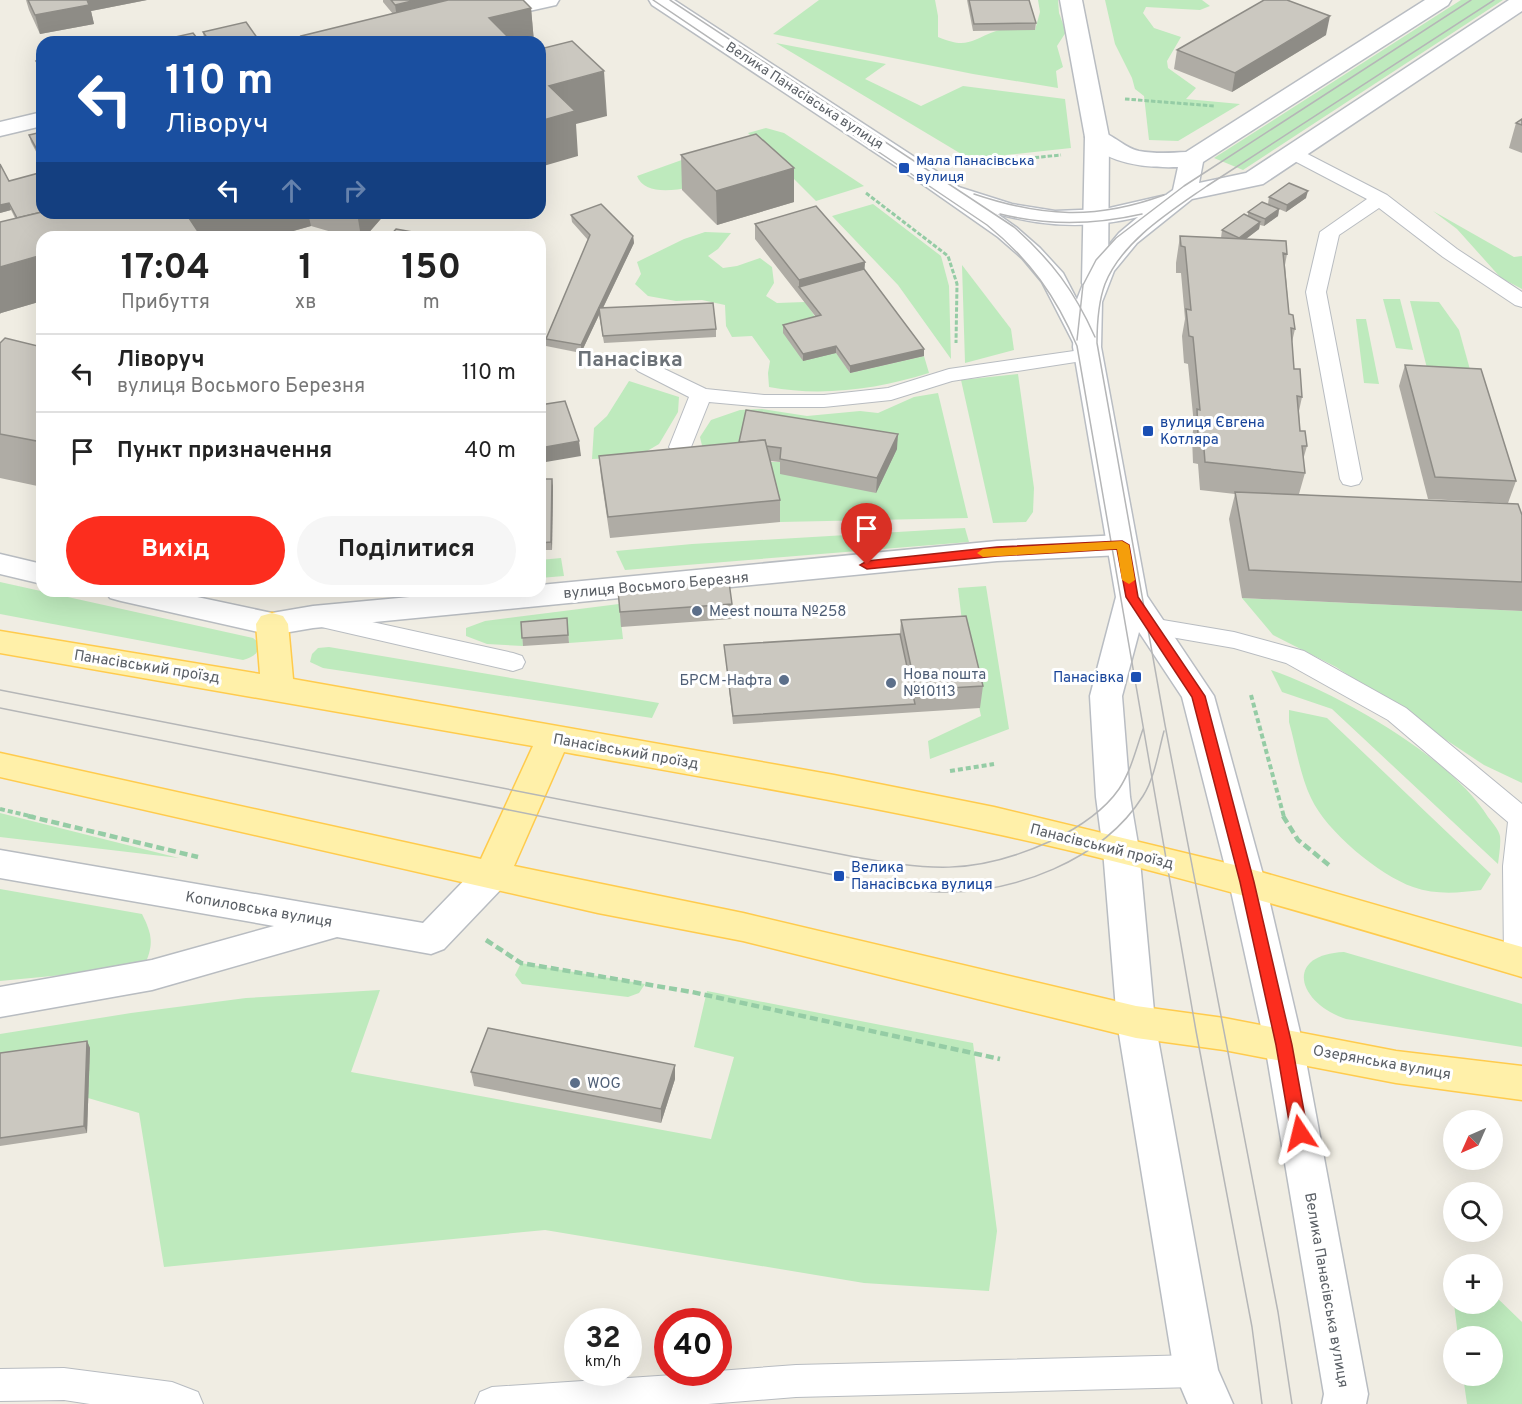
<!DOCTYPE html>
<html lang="uk">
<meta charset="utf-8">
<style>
:root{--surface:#fff;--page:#f6f6f6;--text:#222;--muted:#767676;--line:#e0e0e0;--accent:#fc2d1e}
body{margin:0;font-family:Overpass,sans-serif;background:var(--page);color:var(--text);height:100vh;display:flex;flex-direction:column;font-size:22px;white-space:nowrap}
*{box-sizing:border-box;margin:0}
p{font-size:20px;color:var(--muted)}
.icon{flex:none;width:33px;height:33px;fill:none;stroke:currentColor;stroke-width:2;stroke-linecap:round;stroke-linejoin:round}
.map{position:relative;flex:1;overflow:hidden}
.panel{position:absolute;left:36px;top:231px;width:510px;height:366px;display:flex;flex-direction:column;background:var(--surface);border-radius:18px;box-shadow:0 6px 24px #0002}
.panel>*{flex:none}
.hud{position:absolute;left:36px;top:36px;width:510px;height:183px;border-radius:18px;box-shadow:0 6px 24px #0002;background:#1a4fa0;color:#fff;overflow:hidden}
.needle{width:39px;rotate:225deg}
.buttons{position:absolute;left:1443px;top:1110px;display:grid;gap:12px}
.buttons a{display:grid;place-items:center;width:60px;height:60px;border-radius:50%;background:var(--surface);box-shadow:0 6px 24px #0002;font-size:30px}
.speed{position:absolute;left:564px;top:1308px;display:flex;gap:12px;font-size:30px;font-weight:700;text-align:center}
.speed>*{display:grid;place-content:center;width:78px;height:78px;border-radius:50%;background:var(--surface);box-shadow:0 6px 24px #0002;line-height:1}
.speed small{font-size:15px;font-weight:400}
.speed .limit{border:9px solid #d22;background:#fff;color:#111}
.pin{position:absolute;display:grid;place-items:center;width:51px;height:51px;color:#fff;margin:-62px -26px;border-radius:50% 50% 50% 0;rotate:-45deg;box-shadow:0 0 6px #0007}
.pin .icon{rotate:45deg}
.me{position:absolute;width:66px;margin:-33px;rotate:350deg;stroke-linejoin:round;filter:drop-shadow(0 0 4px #0008)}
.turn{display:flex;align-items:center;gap:21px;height:126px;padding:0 30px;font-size:27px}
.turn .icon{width:78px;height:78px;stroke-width:2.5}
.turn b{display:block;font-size:42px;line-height:51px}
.lanes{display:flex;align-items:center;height:57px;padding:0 30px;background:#0003;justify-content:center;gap:30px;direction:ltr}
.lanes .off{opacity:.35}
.eta{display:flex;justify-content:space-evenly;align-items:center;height:102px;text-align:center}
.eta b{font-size:36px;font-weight:700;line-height:42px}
.primary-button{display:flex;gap:12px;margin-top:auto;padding:12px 30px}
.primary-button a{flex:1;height:69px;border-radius:36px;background:var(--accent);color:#fff;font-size:24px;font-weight:700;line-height:69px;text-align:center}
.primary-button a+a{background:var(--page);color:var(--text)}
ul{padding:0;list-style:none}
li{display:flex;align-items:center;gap:18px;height:78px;padding:0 30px;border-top:2px solid var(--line)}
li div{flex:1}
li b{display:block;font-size:22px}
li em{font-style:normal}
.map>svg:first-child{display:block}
.green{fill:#beeabd;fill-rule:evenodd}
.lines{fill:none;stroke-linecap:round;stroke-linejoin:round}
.service-casing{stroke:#b8bcc1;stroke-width:2}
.minor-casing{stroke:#b8bcc1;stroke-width:3}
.tertiary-casing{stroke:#b8bcc1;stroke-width:3}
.secondary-casing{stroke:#b9bdc3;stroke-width:3}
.primary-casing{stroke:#ffcb4d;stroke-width:3}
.path-far2{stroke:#95cca5;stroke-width:3;stroke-dasharray:4.5 2;stroke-linecap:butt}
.path-far1{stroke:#95cca5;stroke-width:4;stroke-dasharray:5 3;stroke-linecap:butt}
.path{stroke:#95cca5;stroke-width:4.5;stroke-dasharray:8 4;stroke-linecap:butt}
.service{fill:#fff;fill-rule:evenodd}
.minor{fill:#fff;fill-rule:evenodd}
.tertiary{fill:#fff;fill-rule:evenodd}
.secondary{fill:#fff;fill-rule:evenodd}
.primary{fill:#fff0a9;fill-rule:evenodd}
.tram{stroke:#b5b6b7;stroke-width:1.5}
.wall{fill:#afaca5}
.shaded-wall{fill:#8e8c86}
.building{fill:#cbc8c0;stroke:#8e8c86;stroke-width:1.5}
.route{fill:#fc2d1e;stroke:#a41d14;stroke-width:1.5}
.slow{fill:#f59e0b}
.transit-dot{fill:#1a4fb4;stroke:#fff;stroke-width:2}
.service-dot{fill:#5c6f8a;stroke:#fff;stroke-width:2}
.labels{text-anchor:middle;stroke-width:6;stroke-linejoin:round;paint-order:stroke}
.far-street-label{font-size:14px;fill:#5b6066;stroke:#fff}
.far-transit-label{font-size:14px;fill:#164399;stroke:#fff;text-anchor:start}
.transit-label{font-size:15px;fill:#164399;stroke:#fff;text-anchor:start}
.street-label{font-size:15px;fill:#5b6066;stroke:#fff}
.service-label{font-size:15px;fill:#4e5e75;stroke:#fff;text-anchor:start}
.district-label{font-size:21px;font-weight:bold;fill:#6c7278;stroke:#fff}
</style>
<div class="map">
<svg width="1522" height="1404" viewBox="0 0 1522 1404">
<rect width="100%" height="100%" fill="#f0ede3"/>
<g class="green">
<path d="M819 0H935L938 16V37C967 49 969 41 996 31 1007 27 1024 30 1035 30L1040 12 1038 0H1058L1059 13 1066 32 1057 46 1063 67 1056 71 1058 88 973 74 773 34Z"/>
<polygon points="1105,0 1202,0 1210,6 1200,10 1146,7 1143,13 1154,28 1181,37 1167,61 1168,68 1196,88 1186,99 1240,104 1178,141 1149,140 1144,96 1135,89 1132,78 1115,44"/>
<polygon points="1461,0 1503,0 1243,170 1214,158"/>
<polygon points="776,43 886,64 865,79 921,106 963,86 1065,99 1071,148 978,158 963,155"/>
<polygon points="766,128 784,133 864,186 816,201 748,133"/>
<path d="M732 142 757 168C732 175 649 209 637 176Z"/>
<polygon points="873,204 941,256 949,286 951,359 898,285 832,216"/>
<polygon points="1433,211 1514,257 1522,256 1522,289 1501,278 1457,229"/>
<path d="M705 232 731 233 718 249 708 256 723 268 737 266 760 258 772 267 774 283 766 296 777 303 805 302C822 325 834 350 850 373L924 356 929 373C878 389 822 397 769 387L768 373 770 361 752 336 732 337 726 326 725 305 702 300 676 301 648 296 635 284 641 274 637 262 684 239Z"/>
<polygon points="962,265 1011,329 1014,350 965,363"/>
<polygon points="1383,299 1400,299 1413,350 1396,348"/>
<polygon points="1410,301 1439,302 1459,330 1474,384 1431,384"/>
<polygon points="1356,319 1366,319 1379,384 1364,383"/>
<polygon points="1018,374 1034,488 1033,512 1026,522 993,523 961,380"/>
<polygon points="629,381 679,397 678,412 659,444 637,457 592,459 594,428 607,416"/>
<path d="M938 393 968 518 780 522 707 467 700 437 711 420 740 410 762 409 807 416 860 411 878 413 914 397ZM747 424 876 493 781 462H765Z"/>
<polygon points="965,528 969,542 625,570 616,551 692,544"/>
<polygon points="561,558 564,576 540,578 540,560"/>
<path d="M0 582 253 638 260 644C258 655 252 657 243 660L0 614Z"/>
<polygon points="986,586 1009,729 930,759 928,741 981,716 964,638 958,588"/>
<polygon points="1242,598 1522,611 1522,783 1484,765 1336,667 1273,635"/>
<polygon points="619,604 623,639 569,643 567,626 522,630 523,646 487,644 466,636 466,628 485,621"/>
<polygon points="329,647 659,703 652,718 323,668 310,662 312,654 318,648"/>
<path d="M1271 670C1338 693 1451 757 1488 817 1492 822 1499 830 1500 836 1501 844 1499 855 1498 864L1332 709 1282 692Z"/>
<path d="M1289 710 1327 718 1491 874 1481 890C1458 893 1436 895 1413 887 1379 875 1326 831 1311 798 1300 775 1296 747 1289 722Z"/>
<polygon points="0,813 179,858 0,837"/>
<path d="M0 889 142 914C152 934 154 944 145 964L125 969 0 981Z"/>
<path d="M1344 952 1522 1004V1047L1346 1019C1299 1004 1282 955 1344 952Z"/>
<polygon points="521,963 645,984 639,993 628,997 522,984 515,975"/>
<polygon points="380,990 351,1072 711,1139 734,1057 694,1047 707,991 973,1043 997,1231 989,1291 864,1283 545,1230 164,1267 139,1113 88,1098 0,1061 0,1034 131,1013 246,998"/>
<polygon points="1493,1294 1522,1322 1522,1404 1467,1404 1463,1376 1492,1376 1492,1336 1458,1336 1454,1304 1492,1304"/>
</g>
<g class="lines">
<defs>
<g id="service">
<polygon points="1292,146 1387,195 1457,249 1522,292 1522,307 1515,305 1443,257 1379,208 1339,235 1326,292 1362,479 1359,484 1351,486 1343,484 1340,479 1306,292 1320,232 1367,199 1285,156 1283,152 1285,148"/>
<polygon points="1088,349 1095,351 1099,355 1095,359 952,381 891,400 824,407 764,407 709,402 691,447 688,452 680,454 672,452 669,447 689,397 638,371 634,367 638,363 645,361 652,363 706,389 764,395 824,395 888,388 949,369"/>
<polygon points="313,609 513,653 522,656 525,662 522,668 513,671 304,623 301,617 304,611"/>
<polygon points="1151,618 1234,632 1304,651 1406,708 1522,804 1522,970 1518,972 1508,968 1504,960 1503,866 1508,822 1388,720 1286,663 1234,648 1142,632 1139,626 1142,620"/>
<polygon points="1196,1355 1208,1360 1213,1371 1208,1382 1196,1387 796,1397 708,1404 475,1404 480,1392 492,1387 718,1372 718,1371 796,1365"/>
<polygon points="64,1368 172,1382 198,1392 203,1404 90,1404 64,1400 0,1401 0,1369"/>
</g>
<g id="minor">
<polygon points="521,0 559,0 556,5 485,21 477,20 474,15 477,10"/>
<polygon points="1060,0 1082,0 1109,137 1108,283 1104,289 1095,291 1086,289 1082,283 1085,137"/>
<polygon points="42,112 42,126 0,136 0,122"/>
<polygon points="1122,535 1133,538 1137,545 1133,552 1122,555 997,561 313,628 272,635 121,601 110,598 105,591 169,591 272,613 313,606 474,591 540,591 540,585 997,541"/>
<polygon points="0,554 42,564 42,584 0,574"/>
<polygon points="0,850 423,923 479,865 492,861 505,865 510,875 505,885 444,949 431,954 337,937 152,990 0,1017 0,987 152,960 274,926 0,878"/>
</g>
<g id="tertiary">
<polygon points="649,0 674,0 936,171 1016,227 1040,248 1063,273 1099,342 1096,348 1086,350 1076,348 1042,282 1022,258 998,237 918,181 652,5"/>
<polygon points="1121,837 1134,840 1139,850 1155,1022 1218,1370 1233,1404 1188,1404 1174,1371 1117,1022 1103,850 1108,840"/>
<polygon points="1284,1029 1298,1034 1303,1045 1368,1394 1366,1404 1322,1404 1324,1394 1265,1045 1270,1034"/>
</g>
<path id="secondary" d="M1425 0H1451L1448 5 1203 162 1199 183 1246 173 1509 0H1522V11L1263 184 1192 199 1137 243 1114 271 1102 302 1101 347 1147 596 1214 696 1265 882 1303 1045 1298 1056 1284 1061 1270 1056 1265 1045 1229 882 1182 697 1139 632 1122 696 1130 797 1139 850 1134 860 1121 863 1108 860 1103 850 1096 797 1090 696 1116 597 1073 347 1076 302 1089 269 1119 233 1138 217C1065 235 1009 220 940 196L937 191 940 186 949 184 1012 204 1055 211 1105 209 1166 195 1173 190 1178 167C1147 168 1105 165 1085 137L1089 132C1108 127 1121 147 1139 151 1155 154 1171 153 1186 152Z"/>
<path id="primary" d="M272 613 283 616 288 624 293 679 834 775 994 807 1247 868 1522 947V977C1346 925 1171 871 992 833 850 802 707 778 564 752L514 866 743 913 1136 1006 1224 1018 1396 1051 1522 1066V1100L1396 1083 1224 1050 1136 1038 743 941 598 913 0 777V753L481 859 533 746 0 653V631L260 674 256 624 261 616Z"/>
</defs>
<use href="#service" class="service-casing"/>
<use href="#minor" class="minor-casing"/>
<use href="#tertiary" class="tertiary-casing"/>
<use href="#secondary" class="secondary-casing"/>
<use href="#primary" class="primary-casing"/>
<g class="path-far2">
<polyline points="1125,99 1214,106"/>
<polyline points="970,164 1061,155"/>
<polyline points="866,193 948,256 957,284 956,343"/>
</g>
<g class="path-far1">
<polyline points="1251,695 1284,817"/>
<polyline points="950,771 994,764"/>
<polyline points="0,809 34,817"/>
</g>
<g class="path">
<polyline points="28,816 198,857"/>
<polyline points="1283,816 1298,840 1329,865"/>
<polyline points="486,940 521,963 692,992 1000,1059"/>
</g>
<use href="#service" class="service"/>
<use href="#minor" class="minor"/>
<use href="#tertiary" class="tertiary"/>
<use href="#secondary" class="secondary"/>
<use href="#primary" class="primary"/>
<g class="tram">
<path d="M653 0 987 225C1029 259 1056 296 1077 346L1196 1031 1252 1327 1262 1404"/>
<path d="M670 0 1014 227C1052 261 1074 290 1095 337"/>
<path d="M974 194C1042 217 1096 220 1164 195"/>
<path d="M1000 214C1048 226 1094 225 1142 214"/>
<polyline points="1077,340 1083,285 1096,260 1116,238 1184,186 1471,0"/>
<path d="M0 690 845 855C927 870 972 877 1051 841 1076 829 1103 812 1119 789 1131 771 1136 749 1143 729"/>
<path d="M0 708 839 876C872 881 905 891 939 892 1013 894 1102 861 1143 796 1155 777 1158 753 1164 731"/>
<path d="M1292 1404 1278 1312 1165 725 1097 343C1097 323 1098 303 1105 284 1122 241 1171 211 1207 186L1494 0"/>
</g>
</g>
<g class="wall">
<polygon points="26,0 147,0 91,11 94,24 40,34 29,10"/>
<polygon points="383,0 523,0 531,8 534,42 302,42 301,36 393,14 383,2"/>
<polygon points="967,0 1029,0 1036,23 1035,30 973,31"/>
<polygon points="203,32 260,42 207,42 204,38"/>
<polygon points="1326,35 1232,92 1174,69 1177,50"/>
<polygon points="42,60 42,78 40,75 36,61"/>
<polygon points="1522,119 1522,153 1509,148 1516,123"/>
<polygon points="42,132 42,163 31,142 29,135"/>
<polygon points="681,155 794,168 794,202 717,225 682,190"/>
<polygon points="0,164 9,181 42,213 386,213 365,237 349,237 311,226 272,237 42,237 42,301 1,313 15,218 11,210 0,213"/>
<polygon points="1269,197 1306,198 1286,212 1279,209 1278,216 1264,226 1260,225 1259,229 1246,239 1287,254 1285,265 1289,314 1295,329 1292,342 1294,369 1302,397 1299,411 1300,431 1307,446 1303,460 1305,473 1299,494 1522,515 1522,611 1242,598 1229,519 1235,494 1200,490 1198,464 1193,463 1192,437 1194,425 1188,364 1184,363 1182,336 1185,319 1181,273 1176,273 1176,263 1180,236 1222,238 1221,238 1222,230 1248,216 1248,212 1268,204"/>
<polygon points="571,215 633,236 634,243 603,308 716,329 716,337 604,343 599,315 581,353 546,346 546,339 588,240 572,222"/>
<polygon points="755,224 865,262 864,269 924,356 850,373 836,353 803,361 783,333 783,325 816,317 755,239"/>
<polygon points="0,343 42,347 42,487 0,478"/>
<polygon points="1405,365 1516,481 1508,503 1428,499 1399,386"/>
<polygon points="746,410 897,449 876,493 780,474 780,462 770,461 780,500 780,522 610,538 601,477 599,456 739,443"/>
<polygon points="540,479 553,486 552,550 540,550"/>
<polygon points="618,590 732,604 732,619 621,627"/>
<polygon points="567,618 569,643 523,646 521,622"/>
<polygon points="901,620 983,686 980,708 733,724 724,645 900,634"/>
<polygon points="87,1041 90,1048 87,1133 0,1146 0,1053"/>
<polygon points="675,1065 675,1079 661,1123 474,1086 471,1072"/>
</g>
<g class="shaded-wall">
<polygon points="85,0 147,0 91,11 94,24 40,34 35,15"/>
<polygon points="416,0 455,0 397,18 395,5"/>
<polygon points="531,8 534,42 491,42 489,18"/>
<polygon points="1330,16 1326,35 1232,92 1235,73"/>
<polygon points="604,71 607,116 576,124 578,156 540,167 540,121 549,86"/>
<polygon points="794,168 794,202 717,225 716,191"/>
<polygon points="1308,191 1306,198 1286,212 1287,205"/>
<polygon points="9,203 11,210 0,213 0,205"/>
<polygon points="1279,209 1278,216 1264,226 1265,219"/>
<polygon points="196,213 308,213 311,226 272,237 187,237 187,215"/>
<polygon points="357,213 386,213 365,237 361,237"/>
<polygon points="1260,222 1259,229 1238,245 1239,238"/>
<polygon points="633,236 634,243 600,314 599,308 599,315 581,353 581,345"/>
<polygon points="42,255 42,301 1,313 0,314 0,267"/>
<polygon points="865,262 864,276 799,287 799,280"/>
<polygon points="836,346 836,353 803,361 803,354"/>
<polygon points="924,349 924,356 850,373 850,366"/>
<polygon points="898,434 897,449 876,493 877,478"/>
<polygon points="579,441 581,456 540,463 540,448"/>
<polygon points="552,479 553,486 552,550 551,542"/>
<polygon points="87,1041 90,1048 87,1133 84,1126"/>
<polygon points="675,1065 675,1079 661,1123 661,1109"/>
</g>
<g class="building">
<polygon points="28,0 87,0 89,5 35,15"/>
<polygon points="391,0 416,0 395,5"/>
<polygon points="448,0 523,0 531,8 489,18 513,42 306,42 301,36"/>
<polygon points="969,0 1029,0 1036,23 974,24"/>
<polygon points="1264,0 1287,0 1330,16 1235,73 1177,50"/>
<polygon points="246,22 260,42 210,42 203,32"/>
<polygon points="193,33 200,42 153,42"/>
<polygon points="572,41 604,71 549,86 575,111 540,121 540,49"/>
<polygon points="42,60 42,71 36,61"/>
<polygon points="1522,119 1522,125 1516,123"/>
<polygon points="42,132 42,155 40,155 29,135"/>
<polygon points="756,134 794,168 716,191 681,155"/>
<polygon points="0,164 9,181 39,173 42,179 42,212 17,218 9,203 0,205"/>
<polygon points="1289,183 1308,191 1287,205 1269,197"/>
<polygon points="1262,202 1279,209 1265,219 1248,212"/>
<polygon points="601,204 633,236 581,345 546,339 590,235 571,215"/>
<polygon points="816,206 865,262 799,280 755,224"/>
<polygon points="42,212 42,213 196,213 187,215 199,233 187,237 42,237 42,255 0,267 0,222"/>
<polygon points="1244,214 1260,222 1239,238 1222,230"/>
<polygon points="396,229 440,237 389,237"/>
<polygon points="1180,236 1286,241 1287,254 1283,253 1289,314 1293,315 1295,329 1291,328 1294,369 1300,369 1302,397 1297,396 1300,431 1305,431 1307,446 1302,446 1305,473 1205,462 1203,436 1198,436 1197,409 1200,410 1193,337 1189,336 1186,309 1191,310 1185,247 1181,246"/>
<polygon points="864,269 924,349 850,366 836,346 803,354 783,325 821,315 799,287"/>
<polygon points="713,303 716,329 603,336 599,308"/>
<polygon points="5,338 42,347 42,442 0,434 0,343"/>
<polygon points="1405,365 1481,369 1516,481 1435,477"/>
<polygon points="565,401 579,441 540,448 540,405"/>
<polygon points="746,410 898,434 877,478 780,459 781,448 766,446 765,440 743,442 739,442"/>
<polygon points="765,440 780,500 608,517 599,456"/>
<polygon points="540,479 552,479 551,542 540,543"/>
<polygon points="1235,492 1518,504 1522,515 1522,582 1249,570"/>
<polygon points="729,582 732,604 620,612 618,590"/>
<polygon points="966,616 983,686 916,690 901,620"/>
<polygon points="567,618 568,635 522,638 521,622"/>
<polygon points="900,634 915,704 733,716 724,645"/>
<polygon points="488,1028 675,1065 661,1109 471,1072"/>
<polygon points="87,1041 84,1126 0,1138 0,1053"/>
</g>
<polygon class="route" points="1122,541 1129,545 1138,597 1205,696 1254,882 1292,1045 1308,1133 1306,1138 1300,1140 1294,1138 1291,1133 1276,1045 1240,882 1192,697 1126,597 1117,549 997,556 867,569 860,565 867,561 997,547"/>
<polygon class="slow" points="1122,541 1129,545 1135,580 1129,584 1122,580 1117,549 983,557 977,553 983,549"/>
<g class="transit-dot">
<rect x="898" y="162" width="12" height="12" rx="3"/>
<rect x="1142" y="425" width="12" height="12" rx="3"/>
<rect x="1130" y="671" width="12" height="12" rx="3"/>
<rect x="833" y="870" width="12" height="12" rx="3"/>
</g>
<g class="service-dot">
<circle cx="697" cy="611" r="6"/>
<circle cx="784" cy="680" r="6"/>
<circle cx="891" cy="683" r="6"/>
<circle cx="575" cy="1083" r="6"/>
</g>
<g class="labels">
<g class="far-street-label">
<text transform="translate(805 95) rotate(33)" y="5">Велика Панасівська вулиця</text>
</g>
<g class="far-transit-label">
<text x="916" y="165">Мала Панасівська<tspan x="916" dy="16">вулиця</tspan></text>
</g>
<g class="transit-label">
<text x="1160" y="427">вулиця Євгена<tspan x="1160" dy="17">Котляра</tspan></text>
<text x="1124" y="682" text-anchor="end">Панасівка</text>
<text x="851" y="872">Велика<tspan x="851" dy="17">Панасівська вулиця</tspan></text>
</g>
<g class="street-label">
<text transform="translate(656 585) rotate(-5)" y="5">вулиця Восьмого Березня</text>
<text transform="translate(147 666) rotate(9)" y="5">Панасівський проїзд</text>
<text transform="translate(626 751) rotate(10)" y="5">Панасівський проїзд</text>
<text transform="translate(1102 846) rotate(14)" y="5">Панасівський проїзд</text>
<text transform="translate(259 909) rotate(10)" y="5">Копиловська вулиця</text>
<text transform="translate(1382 1062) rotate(10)" y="5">Озерянська вулиця</text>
<text transform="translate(1327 1290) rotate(80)" y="5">Велика Панасівська вулиця</text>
</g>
<g class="service-label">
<text x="709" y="616">Meest пошта №258</text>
<text x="903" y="679">Нова пошта<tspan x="903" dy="17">№10113</tspan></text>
<text x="772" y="685" text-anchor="end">БРСМ-Нафта</text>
<text x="587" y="1088">WOG</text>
</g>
<g class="district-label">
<text x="630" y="366">Панасівка</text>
</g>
</g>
</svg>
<div class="buttons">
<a><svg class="needle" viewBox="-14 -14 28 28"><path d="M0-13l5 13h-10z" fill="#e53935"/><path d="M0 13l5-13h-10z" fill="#767676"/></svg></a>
<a><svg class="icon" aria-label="search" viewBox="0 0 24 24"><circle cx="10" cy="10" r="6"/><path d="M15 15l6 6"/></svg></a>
<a>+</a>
<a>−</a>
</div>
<div class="speed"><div>32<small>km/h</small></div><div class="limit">40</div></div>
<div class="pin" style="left:867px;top:565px;background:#d93025"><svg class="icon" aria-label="arrive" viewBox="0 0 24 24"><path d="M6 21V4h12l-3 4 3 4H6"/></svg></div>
<svg class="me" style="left:1300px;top:1133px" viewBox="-20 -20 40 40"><path d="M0-17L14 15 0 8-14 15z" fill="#fc2d1e" stroke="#fff" stroke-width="4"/></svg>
<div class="hud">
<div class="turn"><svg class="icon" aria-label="left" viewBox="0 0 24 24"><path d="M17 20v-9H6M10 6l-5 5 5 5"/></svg><div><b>110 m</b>Ліворуч</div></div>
<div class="lanes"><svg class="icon" aria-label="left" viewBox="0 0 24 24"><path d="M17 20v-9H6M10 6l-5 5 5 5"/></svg><svg class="icon off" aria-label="ahead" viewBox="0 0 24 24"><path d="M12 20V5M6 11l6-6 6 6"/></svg><svg class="icon off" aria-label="right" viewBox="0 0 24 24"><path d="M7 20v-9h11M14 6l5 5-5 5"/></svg></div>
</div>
<section class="panel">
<div class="eta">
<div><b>17:04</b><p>Прибуття</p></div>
<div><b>1</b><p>хв</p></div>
<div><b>150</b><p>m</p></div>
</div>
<ul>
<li><svg class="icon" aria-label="left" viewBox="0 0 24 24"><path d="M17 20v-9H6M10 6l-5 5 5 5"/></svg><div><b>Ліворуч</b><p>вулиця Восьмого Березня</p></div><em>110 m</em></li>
<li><svg class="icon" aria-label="arrive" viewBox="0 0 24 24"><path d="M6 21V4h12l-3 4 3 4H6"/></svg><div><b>Пункт призначення</b></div><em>40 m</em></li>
</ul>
<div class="primary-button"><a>Вихід</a><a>Поділитися</a></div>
</section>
</div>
